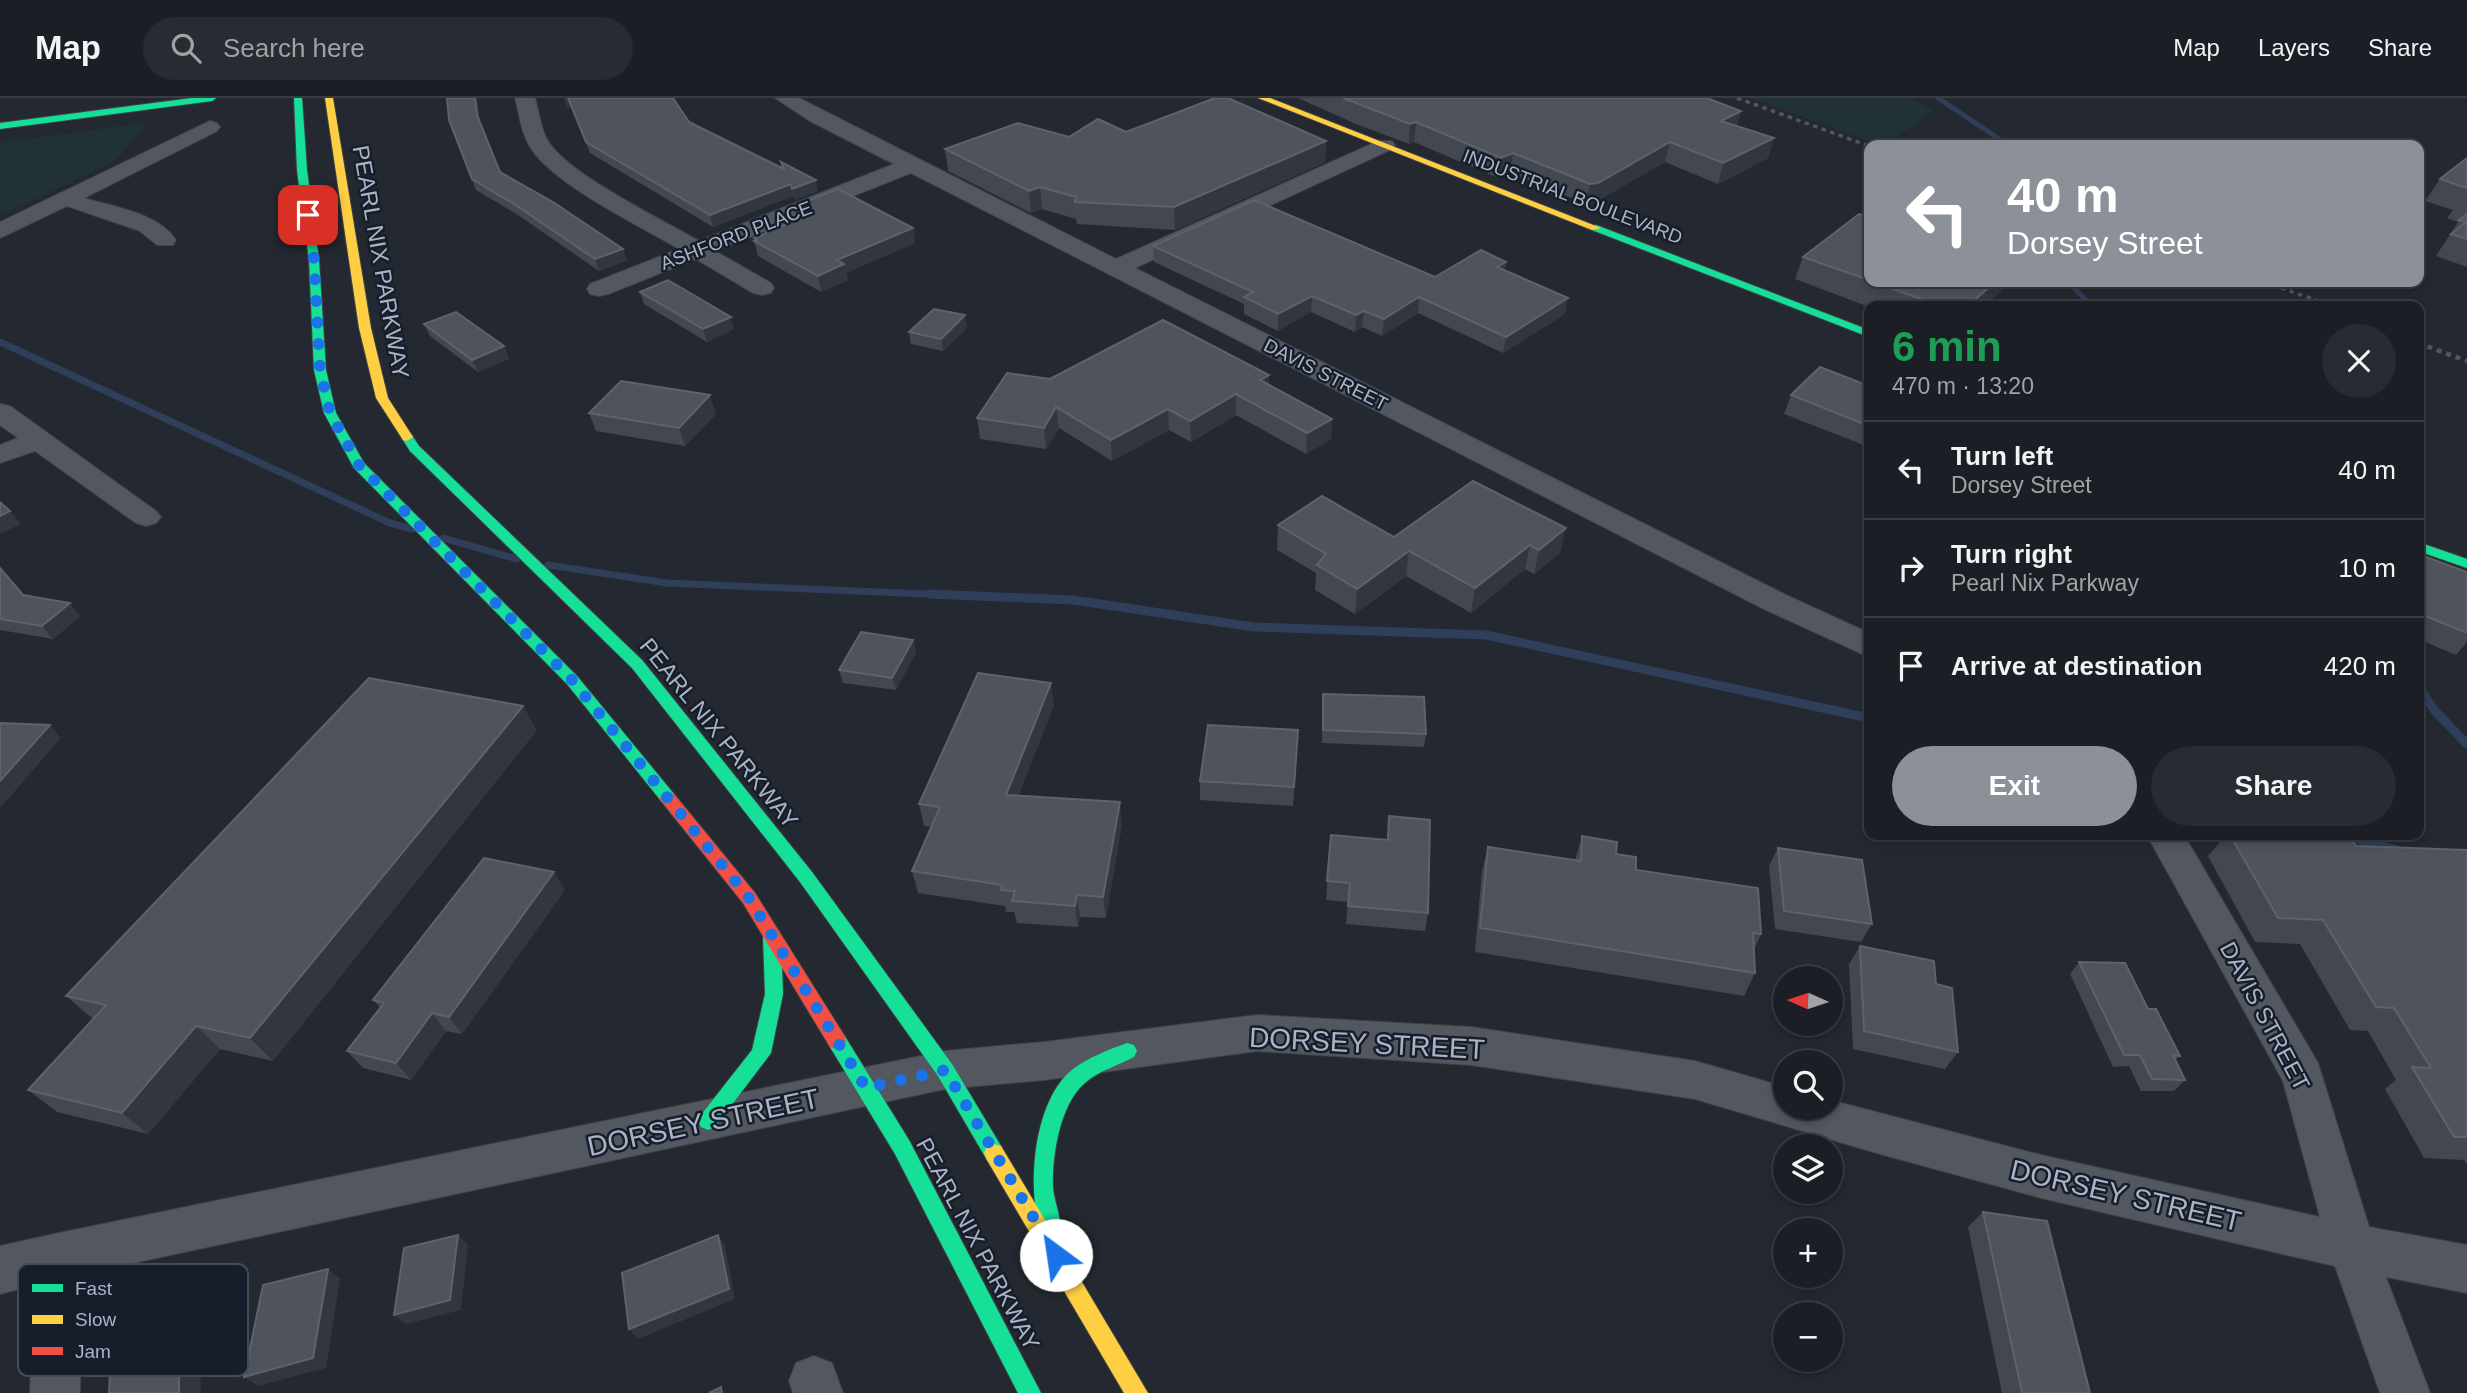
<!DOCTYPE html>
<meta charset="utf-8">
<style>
:root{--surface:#1b1e24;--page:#282b31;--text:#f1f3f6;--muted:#a0a2a6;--line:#393c41;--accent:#8c9099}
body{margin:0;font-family:Helvetica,sans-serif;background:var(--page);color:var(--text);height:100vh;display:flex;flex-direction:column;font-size:26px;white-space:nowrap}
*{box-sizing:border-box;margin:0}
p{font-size:23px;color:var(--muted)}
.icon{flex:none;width:38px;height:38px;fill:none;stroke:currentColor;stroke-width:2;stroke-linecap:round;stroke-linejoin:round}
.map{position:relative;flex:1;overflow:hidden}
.drawer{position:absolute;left:1864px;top:203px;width:560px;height:539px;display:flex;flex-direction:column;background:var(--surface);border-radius:14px;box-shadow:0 4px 10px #0003,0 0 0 2px var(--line)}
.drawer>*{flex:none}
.banner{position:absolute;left:1864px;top:42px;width:560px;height:147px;border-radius:14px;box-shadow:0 4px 10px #0003,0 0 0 2px var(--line);background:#8c9099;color:#fff;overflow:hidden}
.needle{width:46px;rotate:273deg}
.tools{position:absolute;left:1773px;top:868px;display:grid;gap:14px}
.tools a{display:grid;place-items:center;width:70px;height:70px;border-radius:50%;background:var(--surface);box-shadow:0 4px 10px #0003,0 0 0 2px var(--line);font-size:35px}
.pin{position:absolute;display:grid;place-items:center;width:60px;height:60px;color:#fff;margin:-30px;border-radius:14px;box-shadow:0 4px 10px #0006}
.me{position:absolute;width:77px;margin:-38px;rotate:329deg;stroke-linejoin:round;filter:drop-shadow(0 0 5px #0008)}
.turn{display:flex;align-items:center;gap:24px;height:147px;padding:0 28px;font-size:32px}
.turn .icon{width:91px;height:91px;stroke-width:2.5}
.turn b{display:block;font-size:49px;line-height:60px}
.round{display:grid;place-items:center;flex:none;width:74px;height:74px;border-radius:37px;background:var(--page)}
.head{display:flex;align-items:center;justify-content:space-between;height:119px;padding:0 28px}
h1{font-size:42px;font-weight:700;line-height:52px;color:#1e9e55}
.cta{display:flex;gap:14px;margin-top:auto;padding:14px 28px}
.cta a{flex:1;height:80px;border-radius:42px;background:var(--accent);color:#fff;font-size:28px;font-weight:700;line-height:80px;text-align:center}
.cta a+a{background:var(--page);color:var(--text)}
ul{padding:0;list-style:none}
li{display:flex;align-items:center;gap:21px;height:98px;padding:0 28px;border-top:2px solid var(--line)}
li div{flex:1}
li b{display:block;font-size:26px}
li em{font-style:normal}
header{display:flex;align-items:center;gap:42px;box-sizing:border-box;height:98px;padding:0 35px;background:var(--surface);border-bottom:2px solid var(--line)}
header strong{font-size:33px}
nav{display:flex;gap:38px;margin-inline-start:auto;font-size:24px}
.search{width:490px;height:63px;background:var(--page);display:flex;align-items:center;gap:18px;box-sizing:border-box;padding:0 24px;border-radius:38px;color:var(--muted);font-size:26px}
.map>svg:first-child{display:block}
.green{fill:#213236}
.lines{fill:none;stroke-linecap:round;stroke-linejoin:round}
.stream-far2{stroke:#2f3f5a;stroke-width:5}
.stream-far1{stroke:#2f3f5a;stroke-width:7}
.stream{stroke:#2f3f5a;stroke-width:9}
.street-casing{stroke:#404349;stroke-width:2}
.fast-casing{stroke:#404349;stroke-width:2}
.slow-casing{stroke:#404349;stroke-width:2}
.jam-casing{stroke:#404349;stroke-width:2}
.street{fill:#535760;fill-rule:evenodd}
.fast{fill:#16e098;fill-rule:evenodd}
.slow{fill:#ffcf43;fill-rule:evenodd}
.jam{fill:#f24e42;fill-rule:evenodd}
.rail-far1{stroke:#52565c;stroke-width:3.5;stroke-dasharray:4.5 4.5;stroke-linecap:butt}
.rail{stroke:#52565c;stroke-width:4.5;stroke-dasharray:5 5;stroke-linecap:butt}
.wall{fill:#434750}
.shaded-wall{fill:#32363e}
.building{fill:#4e535c;stroke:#5d626c;stroke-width:2}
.route{stroke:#1a73e8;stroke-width:12;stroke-dasharray:0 21.6}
.labels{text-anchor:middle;stroke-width:5;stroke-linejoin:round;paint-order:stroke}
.far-street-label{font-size:19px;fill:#abb3c4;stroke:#171e2b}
.street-label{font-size:23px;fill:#abb3c4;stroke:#171e2b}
.near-street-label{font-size:28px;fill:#abb3c4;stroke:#171e2b}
.key{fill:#171e2b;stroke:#434b59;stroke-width:2}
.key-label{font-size:19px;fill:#abb3c4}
</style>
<header>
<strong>Map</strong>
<div class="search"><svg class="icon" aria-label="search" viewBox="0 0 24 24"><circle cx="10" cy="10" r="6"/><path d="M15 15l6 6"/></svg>Search here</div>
<nav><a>Map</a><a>Layers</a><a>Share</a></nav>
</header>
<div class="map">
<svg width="2467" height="1295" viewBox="0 0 2467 1295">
<rect width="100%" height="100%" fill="#242830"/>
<g class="green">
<polygon points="1751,0 1910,0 1934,13 1885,47 1880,47"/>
<polygon points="148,24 115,63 0,118 0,45"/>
</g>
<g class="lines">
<g class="stream-far2">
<polyline points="1938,0 2008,47"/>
<polyline points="2068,184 2092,208"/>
</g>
<g class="stream-far1">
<polyline points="0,244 390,425 412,431"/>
<polyline points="443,440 517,461"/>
<polyline points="548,467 667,485 972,498"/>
</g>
<g class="stream">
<polyline points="930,496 1073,502 1254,529 1486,537 1869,620"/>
<polyline points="2418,588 2435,613 2467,646"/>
<polyline points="2341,737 2397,752"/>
</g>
<defs>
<g id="street">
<path d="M515 0H535C539 14 541 34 550 46 574 79 661 121 699 143L894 66 810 23 775 0H799L1116 161 1378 43H1392L1395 47 1392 51 1135 170 1786 497 1869 535V559L1764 511 911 75 715 153 771 185 774 190 771 195 762 197 753 195 696 161 608 196 599 198 590 196 587 191 590 186 679 151C639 127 551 86 529 47 521 34 519 15 515 0Z"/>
<path d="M210 23 217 25 220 29 217 33 84 100C114 109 158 115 176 142L173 147H157L140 133 67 108 0 140V124Z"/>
<polygon points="0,306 10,308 156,413 161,419 156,425 146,428 136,425 35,353 0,365 0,347 18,340 0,327"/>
<polygon points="2147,737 2184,737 2318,965 2369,1129 2467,1147 2467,1195 2386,1179 2430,1295 2380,1295 2335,1168 2041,1100 1873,1054 1695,1001 1471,967 1257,953 1044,982 945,991 82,1176 80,1295 30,1295 34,1187 0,1196 0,1148 59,1135 945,953 1044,944 1257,917 1471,929 1695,963 1785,989 1785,1010 1830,1010 1830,1002 2041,1057 2320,1119 2283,983"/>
<polygon points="814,1258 832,1265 843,1295 793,1295 789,1283 796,1265"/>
</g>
<g id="fast">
<polygon points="192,0 216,0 212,3 0,31 0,25"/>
<polygon points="294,0 302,0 307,72 319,162 326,272 336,315 364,365 577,578 674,696 676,700 674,704 662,704 567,586 354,370 324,315 314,272 309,162 297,72"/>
<polygon points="1596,127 1869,232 1869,239 1592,132 1591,130"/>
<polygon points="407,335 411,336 419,348 642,562 812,774 952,966 1001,1048 1004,1055 1001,1062 994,1064 987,1062 938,978 800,784 632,570 410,353 401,339"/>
<polygon points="2418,444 2467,461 2467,470 2418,453"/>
<polygon points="772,833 778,835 781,840 783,896 771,955 715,1029 708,1032 701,1029 698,1023 701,1017 752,952 765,896 763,840 766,835"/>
<polygon points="837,935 844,937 909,1042 1041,1295 1018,1295 895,1056 830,949 828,943 830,937"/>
<path d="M1127 945 1134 947 1137 953 1134 959C1119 967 1099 973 1086 984 1060 1005 1052 1057 1053 1089 1054 1106 1065 1125 1058 1141L1051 1144 1044 1141C1025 1097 1032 1003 1073 971 1087 960 1110 951 1127 945Z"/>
</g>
<g id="slow">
<polygon points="325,0 333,0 371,230 388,300 413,339 407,343 403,342 376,300 359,230"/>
<polygon points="1258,0 1270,0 1601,130 1592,132"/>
<polygon points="994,1046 1001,1048 1148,1295 1124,1295 987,1062 984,1055 987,1048"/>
</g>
<polygon id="jam" points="668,694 674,696 755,795 844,937 846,943 844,949 837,951 830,949 743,805 662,704 660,700 662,696"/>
</defs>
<use href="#street" class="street-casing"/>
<use href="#fast" class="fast-casing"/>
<use href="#slow" class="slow-casing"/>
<use href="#jam" class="jam-casing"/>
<use href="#street" class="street"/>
<use href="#fast" class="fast"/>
<use href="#slow" class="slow"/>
<use href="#jam" class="jam"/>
<g class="rail-far1">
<polyline points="1737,0 1869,48"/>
<polyline points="2264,184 2333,208"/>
</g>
<polyline class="rail" points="2418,245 2467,263"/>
</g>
<g class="wall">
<polygon points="564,0 689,24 783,70 781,64 818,93 795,102 793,98 713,129 590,55 571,9 567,10"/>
<polygon points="1298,0 1707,0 1738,28 1774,40 1768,60 1718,86 1665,64 1594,105 1586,106 1510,75 1498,80 1414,44 1409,46 1356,26"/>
<polygon points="449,22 481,27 500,74 627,162 599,173 518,117 476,92"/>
<polygon points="1126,34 1326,43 1325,64 1175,132 1077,126 1076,121 1042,111 1031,115 948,73 945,51"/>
<polygon points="2467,60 2467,169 2436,158 2458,124 2447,120 2453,112 2425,103 2440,81"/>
<polygon points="799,106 913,130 915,145 846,175 848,182 821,194 758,158 754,143 754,140 802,119"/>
<polygon points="1869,119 1869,184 2006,184 2003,191 1983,208 1869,209 1795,181 1803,159"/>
<polygon points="1153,148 1435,179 1506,164 1505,173 1565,216 1503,255 1418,215 1382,238 1362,229 1355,234 1311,214 1278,233 1244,216 1244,206 1154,164"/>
<polygon points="640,194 734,231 707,244 644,206"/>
<polygon points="424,226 504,248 509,261 478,274 430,238"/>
<polygon points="967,230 943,253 911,246 909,234"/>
<polygon points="1269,277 1269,287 1332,321 1331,341 1306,356 1236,317 1191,344 1169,332 1112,363 1059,330 1046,351 980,341 977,320 1050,281"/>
<polygon points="1869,288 1869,349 1784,316 1791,297"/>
<polygon points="589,315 716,316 685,348 596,333"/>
<polygon points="1473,383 1560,455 1534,476 1525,471 1471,515 1406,478 1355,516 1315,492 1316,475 1277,452 1278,427 1394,439"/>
<polygon points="2418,456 2467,474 2467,544 2456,557 2418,541"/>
<polygon points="0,470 23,497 80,518 53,541 0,532"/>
<polygon points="913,542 916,554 896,592 843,585 839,572"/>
<polygon points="1323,596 1426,636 1424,649 1322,645"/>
<polygon points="1054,607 1018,698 1122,726 1106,820 1080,819 1078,829 1017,825 1014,814 1006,814 1005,808 918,795 912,773 932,729 924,728 919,706"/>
<polygon points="537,632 273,963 220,951 148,1036 57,1014 28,992 93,921 66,898"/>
<polygon points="1298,632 1293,708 1200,702 1200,683"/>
<polygon points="1389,718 1428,815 1425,833 1346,826 1348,804 1326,802 1331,737 1387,742"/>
<polygon points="2226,737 2297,737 2356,748 2467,752 2467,1066 2464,1062 2424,1060 2385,991 2396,982 2368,933 2350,932 2300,846 2255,844 2208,758"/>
<polygon points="1582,738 1616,756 1636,772 1761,836 1754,852 1755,875 1744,898 1475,854 1482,773 1488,749 1575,762"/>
<polygon points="1778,750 1872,826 1861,844 1775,831 1769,768"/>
<polygon points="565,792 462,936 446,933 411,982 363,970 347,953 380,910 373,902"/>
<polygon points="1860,848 1936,886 1958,954 1945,971 1853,951 1849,866"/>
<polygon points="2079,864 2148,911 2180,958 2175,962 2185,982 2174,993 2141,993 2129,968 2113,969 2070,876"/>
<polygon points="1983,1114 2090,1295 2002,1295 1968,1129"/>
</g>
<g class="shaded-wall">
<polygon points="475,0 477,0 481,28 477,17"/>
<polygon points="564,0 568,0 571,9 567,10"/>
<polygon points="1741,13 1736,33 1721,23"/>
<polygon points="1416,24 1414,44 1409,46 1410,26"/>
<polygon points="1774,40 1768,60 1718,86 1723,65"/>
<polygon points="1326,43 1325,64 1175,132 1174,109"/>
<polygon points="1670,44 1665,64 1594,105 1586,106 1590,86"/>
<polygon points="1513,55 1510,75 1498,80 1501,60"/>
<polygon points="816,82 818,93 795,102 792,91"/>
<polygon points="791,86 793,98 713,129 710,117"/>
<polygon points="1040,89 1042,111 1031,115 1029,93"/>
<polygon points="913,130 915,145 846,175 848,182 821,194 818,178 837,162"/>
<polygon points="623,151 627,162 599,173 595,161"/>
<polygon points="1506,164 1503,180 1497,169"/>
<polygon points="1995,184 2006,184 2003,191 1983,208 1968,208"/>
<polygon points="1312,198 1311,214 1278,233 1278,216"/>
<polygon points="1419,199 1418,215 1382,238 1384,221"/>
<polygon points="1568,200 1565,216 1503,255 1506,239"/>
<polygon points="1364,213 1362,229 1355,234 1356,217"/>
<polygon points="965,217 967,230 943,253 941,241"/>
<polygon points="731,219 734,231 707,244 703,231"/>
<polygon points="504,248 509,261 478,274 472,262"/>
<polygon points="1269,277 1269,297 1260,282"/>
<polygon points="1236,296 1236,317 1191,344 1190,323"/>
<polygon points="710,297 716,316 685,348 679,330"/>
<polygon points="1056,309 1059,330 1046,351 1044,330"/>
<polygon points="1168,311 1169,332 1112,363 1111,342"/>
<polygon points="1332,321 1331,341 1306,356 1307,335"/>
<polygon points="10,413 21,426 0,436 0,418"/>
<polygon points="1566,430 1560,455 1534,476 1539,452"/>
<polygon points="1530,447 1525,471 1471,515 1475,490"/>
<polygon points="1409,453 1406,478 1355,516 1357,491"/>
<polygon points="70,505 80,518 53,541 42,528"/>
<polygon points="913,542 916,554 896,592 892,580"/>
<polygon points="1051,585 1054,607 1010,719 1006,697"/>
<polygon points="523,608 537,632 273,963 250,940"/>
<polygon points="50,627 61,640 1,709 0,707 0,683"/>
<polygon points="1120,704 1122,726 1106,820 1103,799"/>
<polygon points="554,774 565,792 462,936 449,919"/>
<polygon points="1077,797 1080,819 1078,829 1075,808"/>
<polygon points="432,915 446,933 411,982 396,965"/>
<polygon points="196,928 220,951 148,1036 122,1015"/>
<polygon points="458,1137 468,1147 461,1212 406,1226 394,1217"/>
<polygon points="718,1137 725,1148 735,1201 638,1241 629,1231"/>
<polygon points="328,1171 340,1181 326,1270 258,1288 244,1279"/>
<polygon points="179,1244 200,1258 201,1295 179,1295"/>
</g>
<g class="building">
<polygon points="447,0 475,0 477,17 500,74 553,104 623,151 595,161 514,106 472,81 449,22"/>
<polygon points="568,0 673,0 689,24 784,71 781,64 816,82 792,91 791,86 710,117 586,44"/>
<polygon points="1215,0 1228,0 1326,43 1174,109 1075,104 1076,99 1040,89 1029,93 945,51 1018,25 1069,39 1098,21 1126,34"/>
<polygon points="1343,0 1707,0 1741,13 1721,23 1774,40 1723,65 1670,44 1598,85 1590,86 1513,55 1501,60 1416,24 1410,26"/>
<polygon points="2467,60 2467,90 2440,81"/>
<polygon points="838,91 913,130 837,162 844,166 818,178 754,143 757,142 754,140 765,136 770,126 777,130 805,118 799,106"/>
<polygon points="1254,102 1435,179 1481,152 1506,164 1497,169 1568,200 1506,239 1419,199 1384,221 1364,213 1356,217 1312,198 1278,216 1244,199 1253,194 1153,148"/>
<polygon points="1859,116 1869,119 1869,182 1803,159"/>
<polygon points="2467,116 2467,141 2451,136 2466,124 2459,122"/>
<polygon points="668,182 731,219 703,231 640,194"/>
<polygon points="1873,184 1995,184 1968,208 1941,208"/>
<polygon points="934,211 965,217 941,241 909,234"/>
<polygon points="456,214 504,248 472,262 424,226"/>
<polygon points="1163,222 1269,277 1260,282 1332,321 1307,335 1236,296 1190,323 1168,311 1111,342 1056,309 1044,330 977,320 1007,275 1050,281"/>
<polygon points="1820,269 1869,288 1869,328 1791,297"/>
<polygon points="621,283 710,297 679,330 589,315"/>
<polygon points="1473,383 1566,430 1539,452 1530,447 1475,490 1409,453 1357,491 1317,467 1326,456 1278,427 1322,398 1394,439"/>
<polygon points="0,404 10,413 0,418"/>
<polygon points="2418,456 2467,474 2467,535 2418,515"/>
<polygon points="0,470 23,497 70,505 42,528 0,521"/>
<polygon points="861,534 913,542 892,580 839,572"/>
<polygon points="978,575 1051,585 1006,697 1120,704 1103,799 1077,797 1075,808 1012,803 1015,793 1001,792 1002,787 912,773 940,709 919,706"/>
<polygon points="369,580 523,608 250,940 196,928 122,1015 28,992 106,907 66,898"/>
<polygon points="1323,596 1424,599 1426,636 1323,632"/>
<polygon points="0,625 50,627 0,683"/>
<polygon points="1208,627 1298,632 1294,689 1200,683"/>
<polygon points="1389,718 1430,722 1428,815 1348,808 1350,785 1327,783 1331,737 1388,742"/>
<polygon points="2230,737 2297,737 2350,739 2356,748 2467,752 2467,1039 2454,1039 2412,969 2431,970 2394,910 2376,909 2323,822 2278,820"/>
<polygon points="1582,738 1617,744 1616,756 1636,759 1636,772 1758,790 1761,836 1753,835 1755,875 1480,830 1488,749 1581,763"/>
<polygon points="1778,750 1862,762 1872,826 1784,813"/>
<polygon points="484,760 554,774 449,919 432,915 396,965 347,953 384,905 373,902"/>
<polygon points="1860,848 1934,863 1936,886 1952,890 1958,954 1864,933"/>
<polygon points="2079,864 2125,865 2148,911 2156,911 2180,958 2173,957 2185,982 2152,981 2140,957 2124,957"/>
<polygon points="1983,1114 2047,1123 2090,1295 2022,1295"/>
<polygon points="458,1137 450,1202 394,1217 404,1150"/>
<polygon points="718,1137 729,1191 629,1231 622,1175"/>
<polygon points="328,1171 313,1260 244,1279 263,1187"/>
<polygon points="179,1244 179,1295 109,1295 110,1274"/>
<polygon points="721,1289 722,1295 709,1295"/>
</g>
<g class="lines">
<polyline class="route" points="308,117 314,162 320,272 330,315 359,367 572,582 749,800 866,990 945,972 1056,1157"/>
</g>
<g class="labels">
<g class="far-street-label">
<text transform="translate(1573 98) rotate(21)" y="7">INDUSTRIAL BOULEVARD</text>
<text transform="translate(736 137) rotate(-21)" y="7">ASHFORD PLACE</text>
<text transform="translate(1326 276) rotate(27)" y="7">DAVIS STREET</text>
</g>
<g class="street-label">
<text transform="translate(381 164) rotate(80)" y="8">PEARL NIX PARKWAY</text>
<text transform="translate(719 635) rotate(51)" y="8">PEARL NIX PARKWAY</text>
<text transform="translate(2265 918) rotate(62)" y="8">DAVIS STREET</text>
<text transform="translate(978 1146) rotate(62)" y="8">PEARL NIX PARKWAY</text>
</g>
<g class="near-street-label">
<text transform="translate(1367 945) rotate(3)" y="10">DORSEY STREET</text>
<text transform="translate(703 1024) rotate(-12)" y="10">DORSEY STREET</text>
<text transform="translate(2126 1097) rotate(13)" y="10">DORSEY STREET</text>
</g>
</g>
<rect x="18" y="1166" width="230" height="112" rx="10" class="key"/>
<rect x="32" y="1186" width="31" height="8" fill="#16e098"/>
<rect x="32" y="1217" width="31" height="9" fill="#ffcf43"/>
<rect x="32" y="1249" width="31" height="8" fill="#f24e42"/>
<g class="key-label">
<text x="75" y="1197">Fast</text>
<text x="75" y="1228">Slow</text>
<text x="75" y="1260">Jam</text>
</g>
</svg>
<div class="tools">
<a><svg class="needle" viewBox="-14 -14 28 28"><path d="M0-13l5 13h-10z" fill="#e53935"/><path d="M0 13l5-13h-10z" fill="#a0a2a6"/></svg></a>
<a><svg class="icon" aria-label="search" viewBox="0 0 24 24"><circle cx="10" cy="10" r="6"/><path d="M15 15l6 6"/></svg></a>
<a><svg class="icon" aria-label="layers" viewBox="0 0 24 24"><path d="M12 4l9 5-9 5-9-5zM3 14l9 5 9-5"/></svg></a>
<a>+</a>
<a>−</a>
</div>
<div class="pin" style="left:308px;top:117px;background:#d93025"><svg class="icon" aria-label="arrive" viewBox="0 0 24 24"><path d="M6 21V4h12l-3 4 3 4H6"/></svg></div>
<svg class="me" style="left:1056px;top:1157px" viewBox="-20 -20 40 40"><circle r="19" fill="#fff"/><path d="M0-13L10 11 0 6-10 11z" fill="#1a73e8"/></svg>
<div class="banner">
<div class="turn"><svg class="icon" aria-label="left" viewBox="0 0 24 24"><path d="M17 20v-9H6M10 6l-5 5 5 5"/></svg><div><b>40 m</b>Dorsey Street</div></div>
</div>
<section class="drawer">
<div class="head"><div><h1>6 min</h1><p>470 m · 13:20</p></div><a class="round"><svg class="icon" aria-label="close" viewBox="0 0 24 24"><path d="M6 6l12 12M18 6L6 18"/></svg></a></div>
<ul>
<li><svg class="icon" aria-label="left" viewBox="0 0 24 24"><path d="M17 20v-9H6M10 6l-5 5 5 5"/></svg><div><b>Turn left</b><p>Dorsey Street</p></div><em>40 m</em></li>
<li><svg class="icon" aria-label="right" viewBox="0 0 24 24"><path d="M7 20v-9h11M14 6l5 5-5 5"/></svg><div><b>Turn right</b><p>Pearl Nix Parkway</p></div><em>10 m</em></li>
<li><svg class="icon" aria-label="arrive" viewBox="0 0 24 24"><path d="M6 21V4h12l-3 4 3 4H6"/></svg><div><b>Arrive at destination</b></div><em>420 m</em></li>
</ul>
<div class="cta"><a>Exit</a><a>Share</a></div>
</section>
</div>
